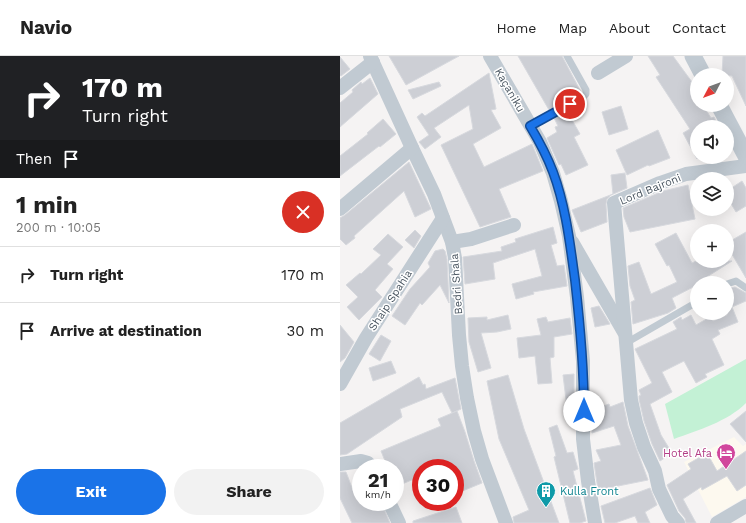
<!DOCTYPE html>
<meta charset="utf-8">
<style>
:root{--surface:#fff;--page:#f2f2f2;--text:#222;--muted:#767676;--line:#e0e0e0;--accent:#1a73e8}
body{margin:0;font-family:"Work Sans",sans-serif;background:var(--page);color:var(--text);height:100vh;display:flex;flex-direction:column;font-size:15px;white-space:nowrap}
*{box-sizing:border-box;margin:0}
p{font-size:13px;color:var(--muted)}
.icon{flex:none;width:22px;height:22px;fill:none;stroke:currentColor;stroke-width:2;stroke-linecap:round;stroke-linejoin:round}
.map{position:relative;flex:1;overflow:hidden}
.details{display:flex;flex-direction:column;background:var(--surface);width:340px}
.details>*{flex:none}
.banner{background:#202124;color:#fff;overflow:hidden}
.needle{width:26px;rotate:229deg}
.buttons{position:absolute;left:350px;top:12px;display:grid;gap:8px}
.buttons a{display:grid;place-items:center;width:44px;height:44px;border-radius:50%;background:var(--surface);box-shadow:0 4px 16px #0002;font-size:20px}
.speed{position:absolute;left:12px;top:403px;display:flex;gap:8px;font-size:20px;font-weight:700;text-align:center}
.speed>*{display:grid;place-content:center;width:52px;height:52px;border-radius:50%;background:var(--surface);box-shadow:0 4px 16px #0002;line-height:1}
.speed small{font-size:10px;font-weight:400}
.speed .limit{border:6px solid #d22;background:#fff;color:#111}
.pin{position:absolute;display:grid;place-items:center;width:34px;height:34px;color:#fff;margin:-17px;border:2px solid #fff;border-radius:50%;box-shadow:0 1px 4px #0007}
.me{position:absolute;width:44px;margin:-22px;rotate:0deg;stroke-linejoin:round;filter:drop-shadow(0 0 3px #0008)}
.turn{display:flex;align-items:center;gap:14px;height:84px;padding:0 16px;font-size:18px}
.turn .icon{width:52px;height:52px;stroke-width:2.5}
.turn b{display:block;font-size:28px;line-height:34px}
.then{display:flex;align-items:center;height:38px;padding:0 16px;background:#0003;gap:8px;font-size:15px}
.round{display:grid;place-items:center;flex:none;width:42px;height:42px;border-radius:21px;background:var(--page)}
.overview{display:flex;align-items:center;justify-content:space-between;height:68px;padding:0 16px}
h1{font-size:24px;font-weight:700;line-height:30px}
.cta{display:flex;gap:8px;margin-top:auto;padding:8px 16px}
.cta a{flex:1;height:46px;border-radius:24px;background:var(--accent);color:#fff;font-size:16px;font-weight:700;line-height:46px;text-align:center}
.cta a+a{background:var(--page);color:var(--text)}
ul{padding:0;list-style:none}
li{display:flex;align-items:center;gap:12px;height:56px;padding:0 16px;border-top:1px solid var(--line)}
li div{flex:1}
li b{display:block;font-size:15px}
li em{font-style:normal}
header{display:flex;align-items:center;gap:24px;box-sizing:border-box;height:56px;padding:0 20px;background:var(--surface);border-bottom:1px solid var(--line)}
header strong{font-size:19px}
nav{display:flex;gap:22px;margin-inline-start:auto;font-size:14px}
main{display:flex;flex:1;min-height:0}
.map>svg:first-child{display:block}
.commercial{fill:#fdf9ef}
.green{fill:#c3f1d5}
.building{fill:#cdcfd5;stroke:#d7d9de}
.lines{fill:none;stroke-linecap:round;stroke-linejoin:round}
.service{stroke:#c1cad2;stroke-width:7}
.minor{stroke:#c1cad2;stroke-width:14}
.tertiary{stroke:#c1cad2;stroke-width:17}
.route-casing{stroke:#114b97;stroke-width:10}
.route{stroke:#1a73e8;stroke-width:7}
.labels{text-anchor:middle;stroke-width:3;stroke-linejoin:round;paint-order:stroke}
.street-label{font-size:11px;fill:#4a5661;stroke:#fff}
.hotel-label{font-size:11px;fill:#b23c85;stroke:#fff;text-anchor:end}
.culture-label{font-size:11px;fill:#0d838f;stroke:#fff;text-anchor:start}
</style>
<header>
<strong>Navio</strong>
<nav><a>Home</a><a>Map</a><a>About</a><a>Contact</a></nav>
</header>
<main>
<section class="details">
<div class="banner">
<div class="turn"><svg class="icon" aria-label="right" viewBox="0 0 24 24"><path d="M7 20v-9h11M14 6l5 5-5 5"/></svg><div><b>170 m</b>Turn right</div></div>
<div class="then">Then<svg class="icon" aria-label="arrive" viewBox="0 0 24 24"><path d="M6 21V4h12l-3 4 3 4H6"/></svg></div>
</div>
<div class="overview"><div><h1>1 min</h1><p>200 m · 10:05</p></div><a class="round" style="background:#d93025;color:#fff"><svg class="icon" aria-label="close" viewBox="0 0 24 24"><path d="M6 6l12 12M18 6L6 18"/></svg></a></div>
<ul>
<li><svg class="icon" aria-label="right" viewBox="0 0 24 24"><path d="M7 20v-9h11M14 6l5 5-5 5"/></svg><div><b>Turn right</b></div><em>170 m</em></li>
<li><svg class="icon" aria-label="arrive" viewBox="0 0 24 24"><path d="M6 21V4h12l-3 4 3 4H6"/></svg><div><b>Arrive at destination</b></div><em>30 m</em></li>
</ul>
<div class="cta"><a>Exit</a><a>Share</a></div>
</section>
<div class="map">
<svg width="406" height="467" viewBox="0 0 406 467">
<rect width="100%" height="100%" fill="#f5f3f3"/>
<polygon class="commercial" points="394,381 403,390 406,388 406,441 372,461 344,406"/>
<path class="green" d="M406 303V347C387 366 358 374 334 383L325 348Z"/>
<g class="building">
<polygon points="49,0 119,0 66,29"/>
<polygon points="178,0 222,0 241,36 209,54"/>
<polygon points="308,0 333,0 352,26 350,27 357,39 357,49 363,49 371,62 374,61 379,71 357,71 357,103 343,77 350,73 316,21 320,19"/>
<polygon points="383,0 406,0 406,50 392,20 382,19"/>
<polygon points="0,1 10,13 1,20 0,19"/>
<polygon points="149,17 156,53 151,54 161,72 133,88 144,111 192,88 203,115 159,133 171,161 140,171 101,89 133,73 129,49 94,72 101,81 85,93 79,86 89,79 77,61 82,57 85,60"/>
<polygon points="30,22 38,38 0,71 0,47 13,36 12,34 21,26 22,28"/>
<polygon points="99,26 101,30 73,43 68,34"/>
<polygon points="281,50 288,73 269,79 262,56"/>
<polygon points="227,55 240,78 234,81 248,109 226,119 221,108 219,109 207,82 217,76 215,71 218,70 214,62"/>
<polygon points="43,63 56,78 40,91 39,90 0,120 0,100 28,78 27,77"/>
<polygon points="318,74 330,102 309,110 308,109 287,119 276,94"/>
<polygon points="69,106 91,153 75,161 64,135 14,180 15,182 6,189 0,183 0,162 5,159"/>
<polygon points="285,117 287,132 271,139 267,143 266,148 267,166 241,176 232,154 273,138 271,119"/>
<polygon points="402,125 406,132 406,150 396,156 387,141 387,135"/>
<polygon points="348,129 355,163 290,176 284,161 283,152 323,135"/>
<polygon points="213,171 217,187 211,189 217,210 224,209 227,230 193,236 194,238 176,243 172,228 202,220 195,193 153,207 155,223 125,228 123,201 162,195 161,191 176,186 175,183"/>
<polygon points="75,174 81,180 74,192 65,184"/>
<polygon points="406,176 406,222 387,190 387,187"/>
<polygon points="336,177 352,207 356,205 392,205 362,224 363,225 357,227 357,229 332,242 336,252 328,257 293,268 291,246 295,244 290,230 288,210 299,206 311,238 337,226 329,209 327,210 315,188"/>
<polygon points="48,178 63,191 47,208 53,213 35,234 42,241 19,264 7,251 18,241 6,229 20,217 21,218 41,199 33,193"/>
<polygon points="103,193 105,195 107,203 109,247 100,229 82,249 80,247 65,269 52,260 70,233 90,211 88,207 95,195"/>
<polygon points="395,231 406,237 406,245 392,251 398,266 378,274 380,278 372,283 384,309 365,318 367,321 356,327 344,305 322,316 332,336 310,348 321,379 332,397 320,405 312,388 304,365 299,343 299,340 301,339 299,334 312,327 295,293 337,273 333,266 341,261 342,264 351,259 356,269 370,261 373,265 387,259 387,233"/>
<polygon points="259,250 270,268 255,271 251,252"/>
<polygon points="168,259 171,273 157,276 141,277 151,312 138,316 129,286 128,262 147,261 147,264"/>
<polygon points="206,261 208,266 230,262 232,278 214,281 214,301 210,302 212,327 198,328 195,300 179,302 177,282 201,279 197,263"/>
<polygon points="0,269 14,286 5,302 0,306"/>
<polygon points="41,279 51,285 40,305 29,298"/>
<polygon points="51,305 56,317 33,325 29,312"/>
<polygon points="234,318 234,359 228,360 223,319"/>
<polygon points="168,319 184,373 219,467 174,467 173,461 189,454 159,383 147,325"/>
<polygon points="79,321 83,329 85,328 86,333 115,322 121,353 112,357 102,336 60,353 62,361 7,398 0,399 0,367"/>
<polygon points="283,346 288,370 308,424 258,434 254,407 261,405 256,394 281,389 274,370 252,377 252,354 269,348 270,351"/>
<polygon points="117,355 125,376 134,405 142,427 115,438 115,412 81,412 81,420 55,431 55,412 48,412 41,395 101,370 98,363"/>
<polygon points="406,355 406,386 390,368"/>
<polygon points="217,369 227,397 233,396 238,413 233,415 246,465 240,467 230,467 214,401 216,400 209,372"/>
<polygon points="406,395 406,429 397,435 387,420 362,434 361,431 343,443 356,467 346,467 345,462 339,455 327,429 351,413 348,408 367,397 377,415"/>
<polygon points="0,416 6,416 14,437 21,434 21,446 41,446 50,467 12,467 0,442"/>
<polygon points="310,432 317,449 305,456 310,467 298,467 295,460 275,467 265,467 261,450"/>
<polygon points="116,451 122,467 73,467 73,465"/>
</g>
<g class="lines">
<g class="service">
<polyline points="190,70 244,40 246,38 246,34 227,0"/>
<polyline points="387,228 396,225 406,232"/>
<polyline points="286,287 357,246"/>
</g>
<g class="minor">
<polyline points="30,0 72,92 94,138 112,186 115,202 119,279 122,310 127,342 134,375 142,403 166,467"/>
<polyline points="150,0 200,86 213,117 221,145 229,180 237,241 243,305 243,383 248,425 255,467"/>
<polyline points="258,17 286,0"/>
<polyline points="0,32 33,6"/>
<polyline points="0,153 72,92"/>
<polyline points="112,186 131,183 174,169"/>
<polyline points="232,186 284,276"/>
<polyline points="0,328 26,282 103,162"/>
<polyline points="0,408 21,405 28,407 32,412"/>
<polyline points="49,446 59,467"/>
<polyline points="338,467 332,460 319,433 315,415 304,391 296,367 291,344 274,147 320,127 346,118 406,110"/>
<polyline points="377,467 406,450"/>
</g>
<g class="tertiary">
<polyline points="353,0 363,19"/>
<polyline points="379,49 406,100"/>
</g>
</g>
<g class="lines">
<defs>
<path id="route" d="M230 48 190 70C199 85 207 100 213 116 226 151 230 188 235 224 240 268 244 311 244 355"/>
</defs>
<use href="#route" class="route-casing"/>
<use href="#route" class="route"/>
</g>
<defs>
<symbol id="hotel-pin" viewBox="-11 -11 22 30"><path d="M0 17L-7.5 6A9.5 9.5 0 1 1 7.5 6Z" fill="#d1479c" stroke="#fff"/><path d="M-6-4.5h1.5V1H6V5H4.5V3h-9V5H-6ZM-4 0a1.8 1.8 0 1 1 3.6 0ZM.5 0V-2.5h3Q6-2.5 6 0Z" fill="#fff"/></symbol>
<symbol id="building-pin" viewBox="-11 -11 22 30"><path d="M0 17L-7.5 6A9.5 9.5 0 1 1 7.5 6Z" fill="#0f9aa8" stroke="#fff"/><path d="M-4-6H4V6H1V3H-1V6H-4ZM-2.5-4.3h1.7v1.8h-1.7ZM.8-4.3h1.7v1.8H.8ZM-2.5-1h1.7V.8h-1.7ZM.8-1h1.7V.8H.8Z" fill="#fff"/></symbol>
</defs>
<g fill-rule="evenodd">
<use href="#hotel-pin" x="375" y="386" width="22" height="30"/>
<use href="#building-pin" x="195" y="424" width="22" height="30"/>
</g>
<g class="labels">
<g class="street-label">
<text transform="translate(170 34) rotate(60)" y="4">Kaçaniku</text>
<text transform="translate(310 133) rotate(-22)" y="4">Lord Bajroni</text>
<text transform="translate(116 228) rotate(-94)" y="4">Bedri Shala</text>
<text transform="translate(50 244) rotate(-57)" y="4">Shaip Spahia</text>
</g>
<g class="hotel-label">
<text x="372" y="401">Hotel Afa</text>
</g>
<g class="culture-label">
<text x="220" y="439">Kulla Front</text>
</g>
</g>
</svg>
<div class="buttons">
<a><svg class="needle" viewBox="-14 -14 28 28"><path d="M0-13l5 13h-10z" fill="#e53935"/><path d="M0 13l5-13h-10z" fill="#767676"/></svg></a>
<a><svg class="icon" aria-label="sound" viewBox="0 0 24 24"><path d="M4 9h4l5-4v14l-5-4H4zM17 9q2 3 0 6"/></svg></a>
<a><svg class="icon" aria-label="layers" viewBox="0 0 24 24"><path d="M12 4l9 5-9 5-9-5zM3 14l9 5 9-5"/></svg></a>
<a>+</a>
<a>−</a>
</div>
<div class="speed"><div>21<small>km/h</small></div><div class="limit">30</div></div>
<div class="pin" style="left:230px;top:48px;background:#d93025"><svg class="icon" aria-label="arrive" viewBox="0 0 24 24"><path d="M6 21V4h12l-3 4 3 4H6"/></svg></div>
<svg class="me" style="left:244px;top:355px" viewBox="-20 -20 40 40"><circle r="19" fill="#fff"/><path d="M0-13L10 11 0 6-10 11z" fill="#1a73e8"/></svg>
</div>
</main>
